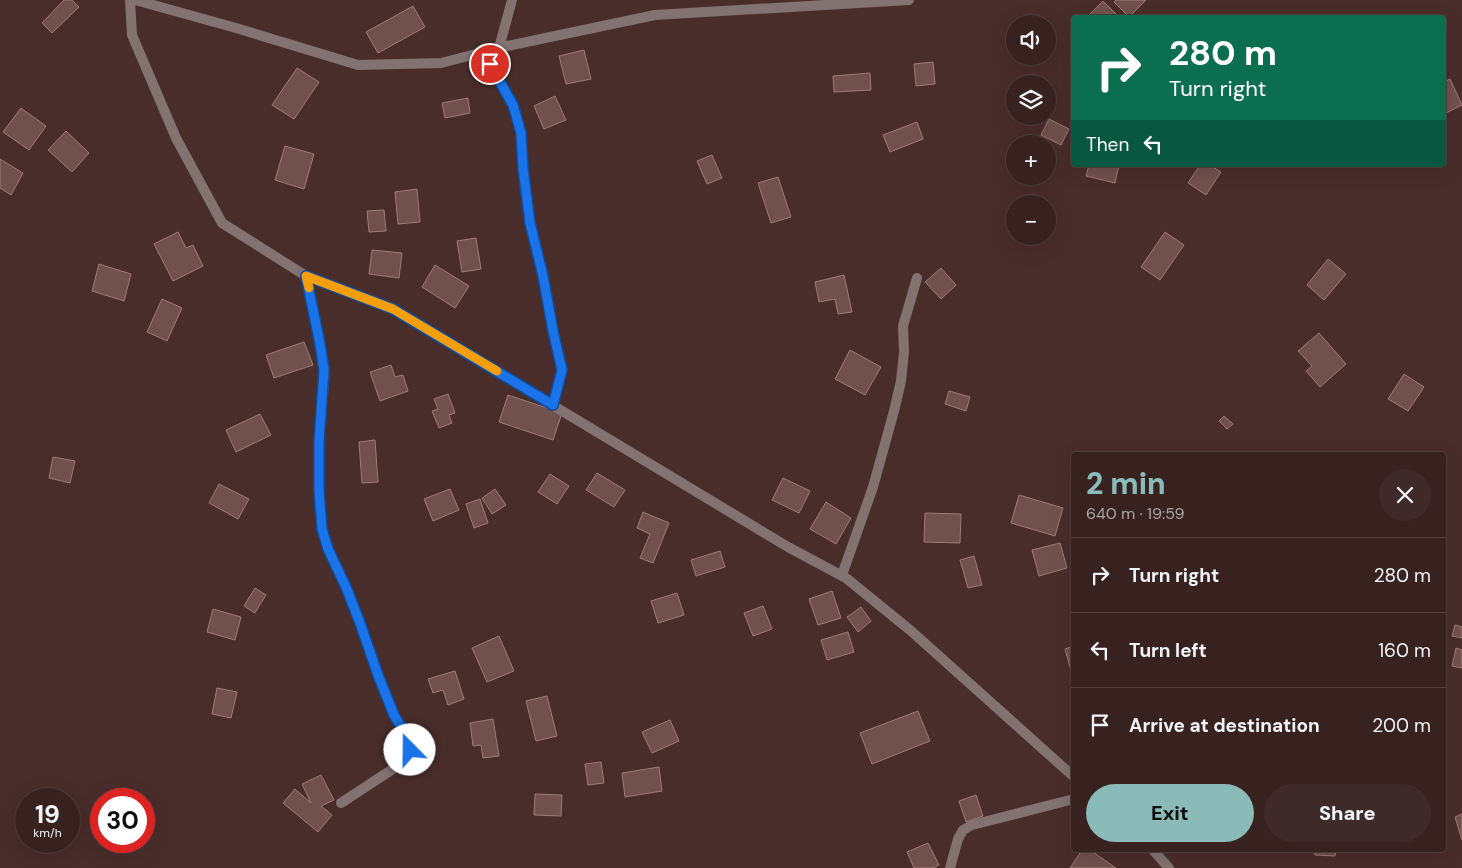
<!DOCTYPE html>
<meta charset="utf-8">
<style>
:root{--surface:#372220;--page:#3e2a29;--text:#f1f3f6;--muted:#aaa4a5;--line:#513f3e;--accent:#8bbbb9}
body{margin:0;font-family:"DM Sans",sans-serif;background:var(--page);color:var(--text);height:100vh;display:flex;flex-direction:column;font-size:19px;white-space:nowrap}
*{box-sizing:border-box;margin:0}
p{font-size:16px;color:var(--muted)}
.icon{flex:none;width:28px;height:28px;fill:none;stroke:currentColor;stroke-width:2;stroke-linecap:round;stroke-linejoin:round}
.map{position:relative;flex:1;overflow:hidden}
.details{position:absolute;left:1071px;top:452px;width:375px;height:400px;display:flex;flex-direction:column;background:var(--surface);border-radius:5px;box-shadow:0 5px 20px #0002,0 0 0 1px var(--line)}
.details>*{flex:none}
.hud{position:absolute;left:1071px;top:15px;width:375px;height:152px;border-radius:5px;box-shadow:0 5px 20px #0002,0 0 0 1px var(--line);background:#0b6e4f;color:#fff;overflow:hidden}
.buttons{position:absolute;left:1006px;top:15px;display:grid;gap:10px}
.buttons a{display:grid;place-items:center;width:50px;height:50px;border-radius:50%;background:var(--surface);box-shadow:0 5px 20px #0002,0 0 0 1px var(--line);font-size:25px}
.speed{position:absolute;left:15px;top:788px;display:flex;gap:10px;font-size:25px;font-weight:700;text-align:center}
.speed>*{display:grid;place-content:center;width:65px;height:65px;border-radius:50%;background:var(--surface);box-shadow:0 5px 20px #0002,0 0 0 1px var(--line);line-height:1}
.speed small{font-size:12px;font-weight:400}
.speed .limit{border:8px solid #d22;background:#fff;color:#111}
.pin{position:absolute;display:grid;place-items:center;width:42px;height:42px;color:#fff;margin:-21px;border:2px solid #fff;border-radius:50%;box-shadow:0 1px 5px #0007}
.me{position:absolute;width:55px;margin:-28px;rotate:338deg;stroke-linejoin:round;filter:drop-shadow(0 0 4px #0008)}
.turn{display:flex;align-items:center;gap:18px;height:105px;padding:0 15px;font-size:22px}
.turn .icon{width:65px;height:65px;stroke-width:2.5}
.turn b{display:block;font-size:35px;line-height:42px}
.then{display:flex;align-items:center;height:48px;padding:0 15px;background:#0003;gap:10px;font-size:19px}
.round{display:grid;place-items:center;flex:none;width:52px;height:52px;border-radius:26px;background:var(--page)}
.headline{display:flex;align-items:center;justify-content:space-between;height:85px;padding:0 15px}
h1{font-size:30px;font-weight:800;line-height:38px;color:var(--accent)}
.cta{display:flex;gap:10px;margin-top:auto;padding:10px 15px}
.cta a{flex:1;height:58px;border-radius:30px;background:var(--accent);color:#111;font-size:20px;font-weight:800;line-height:58px;text-align:center}
.cta a+a{background:var(--page);color:var(--text)}
ul{padding:0;list-style:none}
li{display:flex;align-items:center;gap:15px;height:75px;padding:0 15px;border-top:1px solid var(--line)}
li div{flex:1}
li b{display:block;font-size:19px}
li em{font-style:normal}
.map>svg:first-child{display:block}
.building{fill:#70514e;stroke:#9e7c79}
.lines{fill:none;stroke-linecap:round;stroke-linejoin:round}
.minor{stroke:#827372;stroke-width:10}
.route-casing{stroke:#114b97;stroke-width:12}
.route{stroke:#1a73e8;stroke-width:9}
.slow{stroke:#f59e0b;stroke-width:9}
</style>
<div class="map">
<svg width="1462" height="868" viewBox="0 0 1462 868">
<rect width="100%" height="100%" fill="#492d2b"/>
<g class="building">
<polygon points="64,0 72,0 79,7 52,33 42,23"/>
<polygon points="1116,0 1146,0 1129,17 1114,2"/>
<polygon points="1103,1 1120,18 1086,18"/>
<polygon points="413,6 425,27 378,53 366,32"/>
<polygon points="584,50 591,79 566,84 559,56"/>
<polygon points="933,62 935,84 916,86 914,64"/>
<polygon points="297,68 319,82 294,119 272,105"/>
<polygon points="870,73 871,90 834,92 833,76"/>
<polygon points="1450,79 1462,105 1444,114 1444,82"/>
<polygon points="555,96 566,120 544,129 534,106"/>
<polygon points="468,98 470,113 445,118 442,103"/>
<polygon points="21,108 46,126 29,150 3,132"/>
<polygon points="1049,119 1069,129 1061,145 1041,135"/>
<polygon points="917,122 923,139 890,152 883,135"/>
<polygon points="66,131 89,153 72,172 48,150"/>
<polygon points="285,146 314,154 304,189 275,180"/>
<polygon points="712,155 722,178 707,184 697,161"/>
<polygon points="0,159 23,173 11,195 0,188"/>
<polygon points="1089,165 1119,165 1115,183 1086,176"/>
<polygon points="1200,165 1210,165 1221,172 1206,195 1188,183"/>
<polygon points="778,177 791,217 771,223 758,183"/>
<polygon points="417,189 420,222 398,224 395,192"/>
<polygon points="384,210 386,231 369,232 367,211"/>
<polygon points="178,232 186,248 193,245 203,266 173,281 154,244"/>
<polygon points="1165,232 1184,245 1160,280 1141,267"/>
<polygon points="476,238 481,269 462,272 457,241"/>
<polygon points="372,250 402,253 399,278 369,274"/>
<polygon points="1328,259 1346,274 1324,300 1307,285"/>
<polygon points="99,264 131,274 124,301 92,291"/>
<polygon points="435,265 469,286 455,308 422,287"/>
<polygon points="941,268 956,285 941,299 925,282"/>
<polygon points="844,275 852,312 838,314 835,299 819,302 815,282"/>
<polygon points="162,299 182,308 167,341 147,332"/>
<polygon points="1319,333 1346,364 1320,387 1306,371 1312,366 1298,351"/>
<polygon points="304,342 313,365 274,378 266,355"/>
<polygon points="850,350 881,367 865,395 835,379"/>
<polygon points="391,365 395,377 403,375 408,391 380,401 370,372"/>
<polygon points="1404,374 1424,387 1408,411 1388,399"/>
<polygon points="949,391 970,397 966,411 945,404"/>
<polygon points="448,394 455,413 449,415 452,423 439,428 432,411 438,409 434,399"/>
<polygon points="508,395 562,413 553,440 499,422"/>
<polygon points="260,414 271,435 236,452 226,430"/>
<polygon points="1224,416 1233,424 1227,429 1219,421"/>
<polygon points="375,440 378,482 362,483 359,442"/>
<polygon points="53,457 75,461 70,483 49,478"/>
<polygon points="597,473 625,490 614,507 586,490"/>
<polygon points="550,474 569,486 557,504 538,492"/>
<polygon points="783,478 810,491 799,513 772,500"/>
<polygon points="219,484 249,499 238,519 209,503"/>
<polygon points="450,489 459,510 433,521 424,499"/>
<polygon points="495,489 506,505 492,514 482,498"/>
<polygon points="1019,495 1063,508 1055,536 1011,523"/>
<polygon points="480,499 488,523 474,528 466,504"/>
<polygon points="826,502 851,518 836,544 810,529"/>
<polygon points="643,512 669,523 653,563 640,558 650,534 637,528"/>
<polygon points="925,513 961,514 960,543 924,542"/>
<polygon points="1060,543 1067,568 1039,576 1032,550"/>
<polygon points="720,551 725,567 696,576 691,560"/>
<polygon points="974,556 982,585 968,588 960,560"/>
<polygon points="255,588 266,595 255,613 244,606"/>
<polygon points="832,591 841,618 818,625 809,599"/>
<polygon points="677,593 684,615 658,623 651,601"/>
<polygon points="763,606 772,629 753,636 744,613"/>
<polygon points="861,607 871,621 858,632 847,617"/>
<polygon points="213,609 241,617 235,640 207,632"/>
<polygon points="1455,625 1462,627 1462,638 1452,636"/>
<polygon points="848,632 854,652 827,660 821,640"/>
<polygon points="499,636 514,671 487,682 472,648"/>
<polygon points="1074,646 1074,678 1073,678 1065,649"/>
<polygon points="1456,648 1462,650 1462,668 1452,666"/>
<polygon points="455,671 464,699 448,705 443,690 433,693 428,679"/>
<polygon points="217,688 237,692 231,718 212,714"/>
<polygon points="547,696 557,736 536,741 526,701"/>
<polygon points="918,711 930,741 872,764 860,733"/>
<polygon points="493,719 499,756 483,758 481,745 473,746 470,723"/>
<polygon points="670,720 679,741 652,753 642,732"/>
<polygon points="601,762 604,783 588,785 585,764"/>
<polygon points="659,767 662,791 625,797 622,773"/>
<polygon points="321,775 334,800 321,806 332,815 318,832 283,803 295,789 311,803 302,784"/>
<polygon points="535,794 562,795 561,816 534,815"/>
<polygon points="976,795 983,816 966,822 959,801"/>
<polygon points="1462,814 1462,840 1455,817"/>
<polygon points="928,843 939,865 933,868 914,868 907,852"/>
<polygon points="1082,850 1090,850 1116,868 1070,868"/>
<polygon points="1315,850 1336,850 1335,856 1315,855"/>
</g>
<g class="lines">
<g class="minor">
<polyline points="130,0 132,35 176,138 222,223 306,276 393,309 788,547 846,578 910,630 1074,777"/>
<polyline points="135,0 236,28 358,65 441,63 507,46 655,15 909,0"/>
<polyline points="499,48 512,0"/>
<polyline points="483,52 513,105 521,133 523,168 530,223 543,276 553,331 562,370 553,405"/>
<polyline points="306,276 325,370 319,442 319,490 322,529 328,549 346,587 360,623 378,675 394,715 409,740 410,750 405,761 341,803"/>
<polyline points="842,575 873,487 894,411 901,381 904,352 903,326 917,278"/>
<polyline points="1153,850 1169,868"/>
<polyline points="950,868 958,839 963,830 972,825 1074,799"/>
</g>
</g>
<g class="lines">
<defs>
<polyline id="route" points="410,750 409,740 394,715 378,675 360,623 346,587 328,549 322,529 319,490 319,442 324,370 320,344 306,276 393,309 553,405 562,370 553,331 543,276 530,223 523,168 521,133 513,105 490,64"/>
</defs>
<use href="#route" class="route-casing"/>
<use href="#route" class="route"/>
<polyline class="slow" points="309,288 306,276 393,309 497,371"/>
</g>
</svg>
<div class="buttons">
<a><svg class="icon" aria-label="sound" viewBox="0 0 24 24"><path d="M4 9h4l5-4v14l-5-4H4zM17 9q2 3 0 6"/></svg></a>
<a><svg class="icon" aria-label="layers" viewBox="0 0 24 24"><path d="M12 4l9 5-9 5-9-5zM3 14l9 5 9-5"/></svg></a>
<a>+</a>
<a>−</a>
</div>
<div class="speed"><div>19<small>km/h</small></div><div class="limit">30</div></div>
<div class="pin" style="left:490px;top:64px;background:#d93025"><svg class="icon" aria-label="arrive" viewBox="0 0 24 24"><path d="M6 21V4h12l-3 4 3 4H6"/></svg></div>
<svg class="me" style="left:410px;top:750px" viewBox="-20 -20 40 40"><circle r="19" fill="#fff"/><path d="M0-13L10 11 0 6-10 11z" fill="#1a73e8"/></svg>
<div class="hud">
<div class="turn"><svg class="icon" aria-label="right" viewBox="0 0 24 24"><path d="M7 20v-9h11M14 6l5 5-5 5"/></svg><div><b>280 m</b>Turn right</div></div>
<div class="then">Then<svg class="icon" aria-label="left" viewBox="0 0 24 24"><path d="M17 20v-9H6M10 6l-5 5 5 5"/></svg></div>
</div>
<section class="details">
<div class="headline"><div><h1>2 min</h1><p>640 m · 19:59</p></div><a class="round"><svg class="icon" aria-label="close" viewBox="0 0 24 24"><path d="M6 6l12 12M18 6L6 18"/></svg></a></div>
<ul>
<li><svg class="icon" aria-label="right" viewBox="0 0 24 24"><path d="M7 20v-9h11M14 6l5 5-5 5"/></svg><div><b>Turn right</b></div><em>280 m</em></li>
<li><svg class="icon" aria-label="left" viewBox="0 0 24 24"><path d="M17 20v-9H6M10 6l-5 5 5 5"/></svg><div><b>Turn left</b></div><em>160 m</em></li>
<li><svg class="icon" aria-label="arrive" viewBox="0 0 24 24"><path d="M6 21V4h12l-3 4 3 4H6"/></svg><div><b>Arrive at destination</b></div><em>200 m</em></li>
</ul>
<div class="cta"><a>Exit</a><a>Share</a></div>
</section>
</div>
